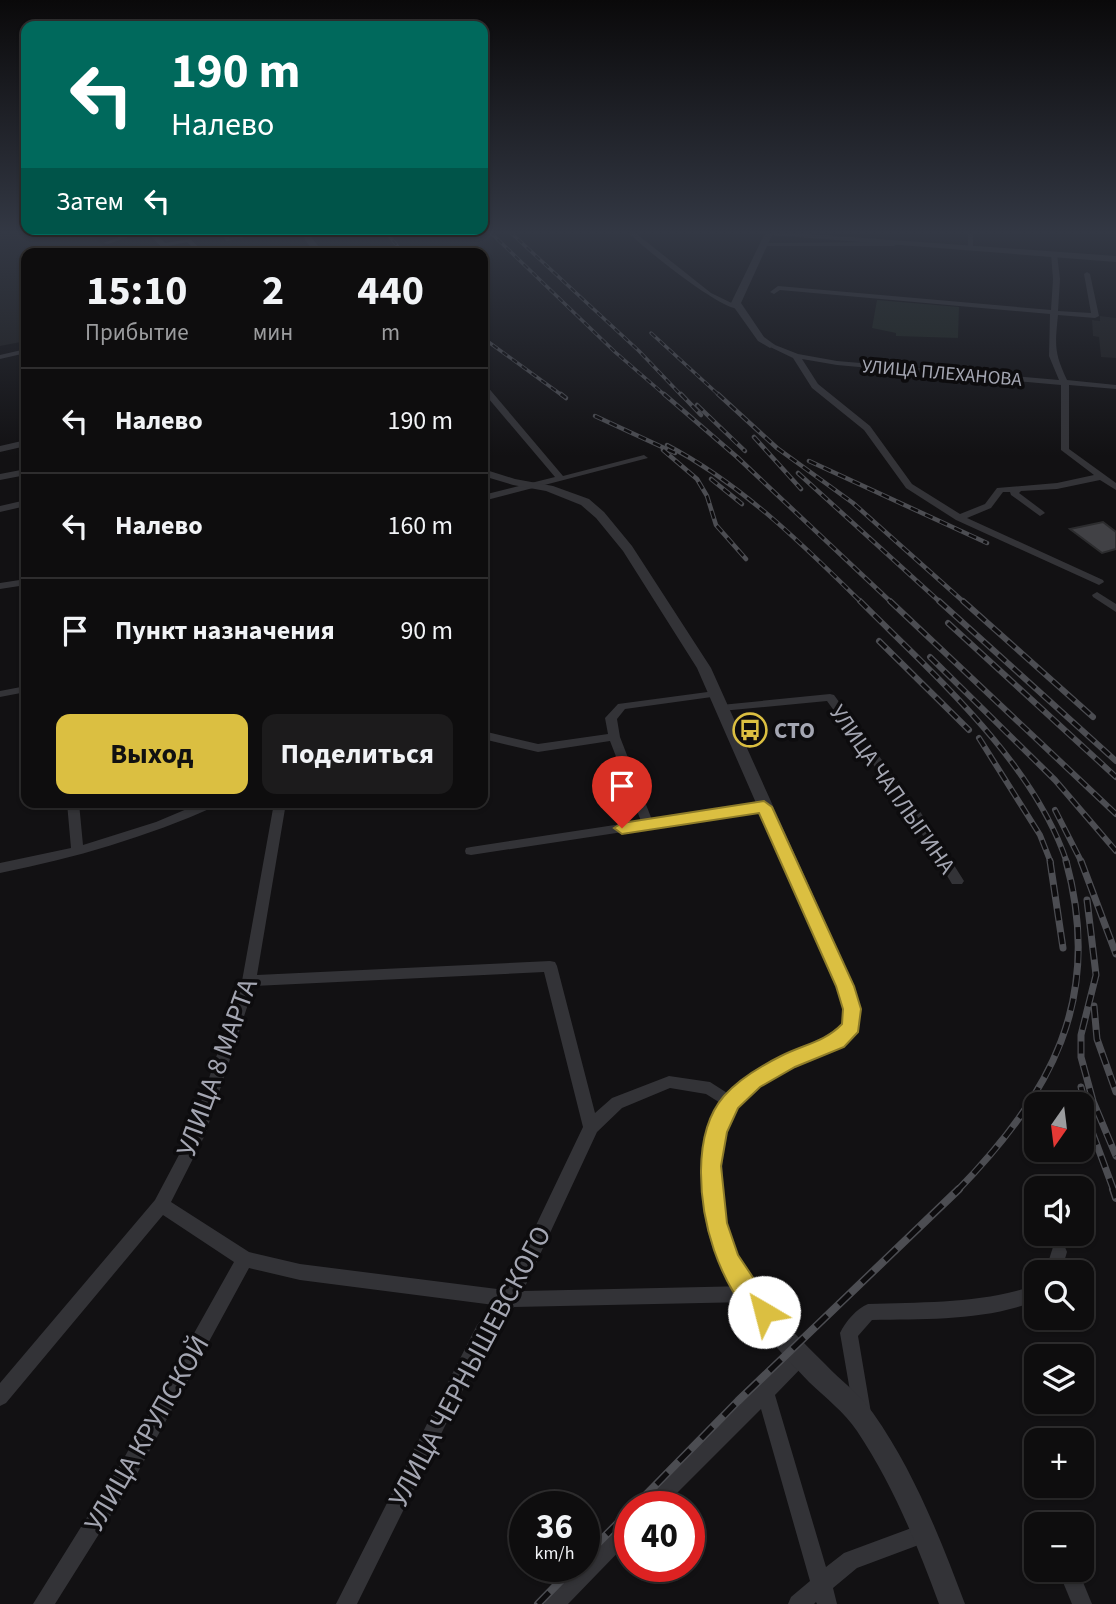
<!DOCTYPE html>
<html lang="ru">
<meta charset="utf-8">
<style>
:root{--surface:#0e0d0e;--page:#1c1b1c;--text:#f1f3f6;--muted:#9b9c9e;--line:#2e2d2e;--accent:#dbbf41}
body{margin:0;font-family:"Source Sans 3",sans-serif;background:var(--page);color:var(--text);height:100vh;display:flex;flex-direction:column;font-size:26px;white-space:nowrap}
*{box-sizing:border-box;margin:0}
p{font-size:23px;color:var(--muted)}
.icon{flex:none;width:38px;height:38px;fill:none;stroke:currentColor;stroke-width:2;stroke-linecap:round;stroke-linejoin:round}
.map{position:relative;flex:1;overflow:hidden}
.details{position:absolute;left:21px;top:248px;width:467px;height:560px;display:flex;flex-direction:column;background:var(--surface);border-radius:14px;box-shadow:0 2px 5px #0004,0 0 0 2px var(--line)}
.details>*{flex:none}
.top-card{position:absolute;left:21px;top:21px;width:467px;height:214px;border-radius:14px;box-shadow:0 2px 5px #0004,0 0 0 2px var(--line);background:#00695c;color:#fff;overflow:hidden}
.needle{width:46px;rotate:194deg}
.buttons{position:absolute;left:1024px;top:1092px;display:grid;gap:14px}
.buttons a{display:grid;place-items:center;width:70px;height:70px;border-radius:14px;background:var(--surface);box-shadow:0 2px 5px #0004,0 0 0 2px var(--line);font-size:35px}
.speed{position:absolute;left:509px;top:1491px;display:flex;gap:14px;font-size:35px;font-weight:700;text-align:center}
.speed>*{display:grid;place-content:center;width:91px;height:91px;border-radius:50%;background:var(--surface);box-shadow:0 2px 5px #0004,0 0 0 2px var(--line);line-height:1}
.speed small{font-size:18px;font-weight:400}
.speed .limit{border:10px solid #d22;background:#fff;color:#111}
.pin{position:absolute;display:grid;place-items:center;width:60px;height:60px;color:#fff;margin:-72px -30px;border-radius:50% 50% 50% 0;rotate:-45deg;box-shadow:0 0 7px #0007}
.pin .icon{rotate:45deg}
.me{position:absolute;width:77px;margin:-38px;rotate:323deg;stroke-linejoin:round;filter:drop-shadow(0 0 5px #0008)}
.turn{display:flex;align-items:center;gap:24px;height:147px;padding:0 35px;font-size:32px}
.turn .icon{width:91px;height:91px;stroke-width:2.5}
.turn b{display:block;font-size:49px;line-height:60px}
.then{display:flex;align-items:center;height:66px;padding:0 35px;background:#0003;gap:14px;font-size:26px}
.eta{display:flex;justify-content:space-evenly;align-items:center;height:119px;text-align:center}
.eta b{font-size:42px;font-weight:700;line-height:49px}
.action{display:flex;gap:14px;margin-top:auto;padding:14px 35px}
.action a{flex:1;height:80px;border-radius:14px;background:var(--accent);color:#111;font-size:28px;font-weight:700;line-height:80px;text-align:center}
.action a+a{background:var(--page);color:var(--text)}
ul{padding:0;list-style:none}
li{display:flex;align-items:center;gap:21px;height:105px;padding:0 35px;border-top:2px solid var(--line)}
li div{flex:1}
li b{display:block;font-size:26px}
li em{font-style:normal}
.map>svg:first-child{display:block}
.built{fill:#1e1e1f}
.green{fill:#1e2520}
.building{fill:#414145;stroke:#2c2c2e;stroke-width:2}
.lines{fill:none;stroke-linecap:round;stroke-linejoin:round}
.minor{fill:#333337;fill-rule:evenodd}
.tertiary{fill:#333337;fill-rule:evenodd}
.rail-far4-casing{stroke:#4c4d52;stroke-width:3.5}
.rail-far3-casing{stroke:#4c4d52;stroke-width:4.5}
.rail-far2-casing{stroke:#4c4d52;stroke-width:6}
.rail-far1-casing{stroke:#4c4d52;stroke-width:7}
.rail-casing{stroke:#4c4d52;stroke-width:8}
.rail-far4{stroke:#0d0c0e;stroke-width:2;stroke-dasharray:6;stroke-linecap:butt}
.rail-far3{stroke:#0d0c0e;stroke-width:2.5;stroke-dasharray:8;stroke-linecap:butt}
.rail-far2{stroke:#0d0c0e;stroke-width:3.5;stroke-dasharray:10;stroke-linecap:butt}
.rail-far1{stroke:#0d0c0e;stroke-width:4.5;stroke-dasharray:12;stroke-linecap:butt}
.rail{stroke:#0d0c0e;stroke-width:5;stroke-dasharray:16;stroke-linecap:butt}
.route{fill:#dbbf41;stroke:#8e7c2a;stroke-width:2}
.labels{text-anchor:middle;stroke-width:7;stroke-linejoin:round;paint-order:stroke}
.far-street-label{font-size:19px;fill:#a4a6b2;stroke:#0d0c0e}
.poi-label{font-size:23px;font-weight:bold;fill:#a4a6b2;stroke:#0d0c0e;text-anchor:start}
.street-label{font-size:23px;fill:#a4a6b2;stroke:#0d0c0e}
.near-street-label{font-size:28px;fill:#a4a6b2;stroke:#0d0c0e}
</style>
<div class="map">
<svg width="1116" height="1604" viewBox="0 0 1116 1604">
<rect width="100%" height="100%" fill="#121113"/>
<g class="built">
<polygon points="0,231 87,231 112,254 26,254 26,341 0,346"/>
<polygon points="1100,316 1116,318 1116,358 1101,357 1099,337 1093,336 1092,320 1100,321"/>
</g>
<polygon class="green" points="877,300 959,307 958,338 896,336 896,333 872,328"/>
<polygon class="building" points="1103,522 1116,532 1116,549 1102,553 1070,529"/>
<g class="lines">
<g class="minor">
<polygon points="136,231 145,231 108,244 103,243"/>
<polygon points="146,231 153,231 165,243 190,239 206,254 199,254 187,242 168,246 175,254 168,254"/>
<polygon points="219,231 225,231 230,238 241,236 244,238 226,241"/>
<path d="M626 231H633L711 293 744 309C726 316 642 246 626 231Z"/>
<polygon points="744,231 773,231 773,232 770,234 747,233"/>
<polygon points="960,231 973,233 973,249 968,248 968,235"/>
<polygon points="765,243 894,242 897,244 894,246 763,246 762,245"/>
<path d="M1054 252 1057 254 1060 279 1058 311 1091 313 1084 274 1087 272 1090 274 1099 316 1095 318 1058 315C1055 346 1054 352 1067 380L1116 385V389L1069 385V449L1116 483V490L1100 480 1057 489 1021 491 1019 493 1043 511 1045 513 1040 516 1011 495 1010 492H1003L991 508 967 518 1103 580 1104 582 1099 585 956 520 906 488 864 430 812 388 793 358 766 345 770 343 798 354 837 361 1059 380 1049 356 1050 314 780 290 774 294 770 292 778 286 1051 310 1053 279 1051 254ZM802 359 837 365 1061 385V450L1094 475 1057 483 997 488 985 504 960 514 912 484 870 426 818 384Z"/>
<polygon points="26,349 26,353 0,359 0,355"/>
<polygon points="483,385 486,385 563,476 644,455 648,458 483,501 483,495 555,477 483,392"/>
<polygon points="26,440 26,446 0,452 0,446"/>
<polygon points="26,469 26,475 0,480 0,474"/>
<polygon points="26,500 26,506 0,512 0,506"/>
<polygon points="26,579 26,585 0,589 0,583"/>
<polygon points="1097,592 1116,604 1116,612 1093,597 1092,595"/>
<polygon points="26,686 26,692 0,697 0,691"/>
<polygon points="715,691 721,694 719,696 625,709 617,719 620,737 652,820 764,803 768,804 770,807 768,810 471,855 466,854 465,851 466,848 471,847 641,821 610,741 538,752 483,739 483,731 538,744 608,734 605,718 618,704"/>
<polygon points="830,694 834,695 921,813 964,881 962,884 952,884 913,819 827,701 721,711 715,708 721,705"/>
<path d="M67 803H79L83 845 156 822 201 803H218L216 806C147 837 75 858 0 873V863L71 848Z"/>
<path d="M274 803H286L257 975 550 961 555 962 557 966 595 1113 612 1098 669 1076 710 1082 735 1098 738 1103 735 1108 730 1109 706 1094 670 1088 622 1108 597 1132 523 1291 749 1286 755 1288 758 1294 755 1300 749 1302 514 1307 489 1337 357 1604H336L477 1325 494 1305 300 1280 249 1268 138 1472 55 1604H33L124 1458 234 1262 163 1215 6 1403 0 1406V1383L155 1200 190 1134 242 981ZM544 972 583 1127 505 1290 300 1264 249 1252 171 1202 205 1135 254 986Z"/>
<polygon points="1059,1244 1065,1247 1067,1252 1061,1272 1045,1272 1053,1247"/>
<path d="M1036 1285V1301C984 1321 927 1319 872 1320L858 1336 871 1413 869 1420 862 1422 855 1420 840 1333C845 1322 857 1308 868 1304 924 1302 982 1304 1036 1285Z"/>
<polygon points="801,1347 807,1350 810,1356 807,1362 775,1395 826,1567 844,1553 925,1523 932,1526 935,1533 932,1540 857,1568 833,1588 837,1604 817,1604 816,1602 814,1604 788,1604 791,1597 810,1581 761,1409 663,1507 639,1507 642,1500 755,1389 758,1383 764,1380 795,1350"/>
<polygon points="630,1516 630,1540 568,1604 544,1604 547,1597 577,1566 584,1566 584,1558 623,1519"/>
<polygon points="1058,1570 1078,1570 1092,1604 1072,1604"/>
</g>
<g class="tertiary">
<polygon points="299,231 307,231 324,254 315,254"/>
<polygon points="766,231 1116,256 1116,262 772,235 741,303 764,337 775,345 770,348 758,341 731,303"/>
<path d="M483 469 515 479 553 486 589 499 604 512 632 546 711 668 854 986 861 1009 858 1032C822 1063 768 1070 738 1108 723 1127 721 1156 723 1180 724 1194 723 1208 727 1222 741 1279 784 1324 825 1364 841 1381 860 1394 873 1413 914 1471 940 1538 965 1604H939C917 1544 893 1485 857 1431 844 1412 826 1398 809 1382 765 1337 716 1282 705 1218 703 1206 703 1193 702 1181 701 1152 705 1118 725 1095 755 1060 807 1054 842 1024L843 1009 836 986 697 668 623 551 596 518 581 505 546 491 513 485 483 476Z"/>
</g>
<defs>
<g id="rail-far4">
<polyline points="385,231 404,254"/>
<polyline points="489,231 615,352 666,396"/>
<polyline points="509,231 639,351 682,396"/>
<polyline points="651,333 720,396"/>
<polyline points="483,338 563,396"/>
</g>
<g id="rail-far3">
<polyline points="561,394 566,398"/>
<polyline points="664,394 737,457 892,603"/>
<polyline points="681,394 701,415"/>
<polyline points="718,394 777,448 853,503 965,603"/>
<polyline points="697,405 745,451"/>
<polyline points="595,416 675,453"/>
<polyline points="754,437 801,489"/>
<path d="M667 445C743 485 801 543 862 603"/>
<polyline points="663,450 697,479 707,496 716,525 746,559"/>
<polyline points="809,461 987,543"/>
<polyline points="798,473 941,603"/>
<polyline points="711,479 742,504"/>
</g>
<g id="rail-far2">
<path d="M860 601C933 674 1034 762 1067 863"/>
<polyline points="890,601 1116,814"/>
<polyline points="939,601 1116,761"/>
<polyline points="963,601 1093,717"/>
<polyline points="948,623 1116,777"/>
<polyline points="879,641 969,730"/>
<polyline points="930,657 1055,780 1116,851"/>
<polyline points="979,738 1040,835 1051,863"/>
<polyline points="1055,810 1082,863"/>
</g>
<g id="rail-far1">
<polyline points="1050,861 1063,948"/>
<polyline points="1081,861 1116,954"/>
<polyline points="1087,900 1096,975 1081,1035 1081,1057 1093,1101 1116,1156"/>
<polyline points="1094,1006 1097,1039 1116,1092"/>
<polyline points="1081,1087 1091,1129 1114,1191"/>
<path d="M957 1191C1051 1094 1104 999 1066 861"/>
</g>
<g id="rail">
<polyline points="1113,1189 1116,1198"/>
<polyline points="634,1507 738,1401 959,1189"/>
<polyline points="584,1557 630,1511"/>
<polyline points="538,1604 575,1566"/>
</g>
</defs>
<use href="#rail-far4" class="rail-far4-casing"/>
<use href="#rail-far3" class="rail-far3-casing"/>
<use href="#rail-far2" class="rail-far2-casing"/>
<use href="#rail-far1" class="rail-far1-casing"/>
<use href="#rail" class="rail-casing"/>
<use href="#rail-far4" class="rail-far4"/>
<use href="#rail-far3" class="rail-far3"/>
<use href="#rail-far2" class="rail-far2"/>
<use href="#rail-far1" class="rail-far1"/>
<use href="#rail" class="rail"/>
</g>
<linearGradient id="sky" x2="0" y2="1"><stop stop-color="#0a090a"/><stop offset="0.51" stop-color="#333844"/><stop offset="1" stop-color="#333844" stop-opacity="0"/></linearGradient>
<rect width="1116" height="456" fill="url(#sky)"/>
<path class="route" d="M764 801 772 807 854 986 861 1009 858 1032 844 1047 795 1067 760 1087 738 1108 727 1132 721 1166 727 1223 738 1255 776 1312 772 1320 764 1323C740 1313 722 1273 714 1250 699 1206 691 1134 724 1096 739 1079 761 1066 781 1056 802 1045 825 1042 842 1024L843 1009 836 986 759 813 622 834 614 828 622 823Z"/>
<defs>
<symbol id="bus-ring" viewBox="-11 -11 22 22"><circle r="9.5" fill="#0d0c0e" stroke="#dbbf41" stroke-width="1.5"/><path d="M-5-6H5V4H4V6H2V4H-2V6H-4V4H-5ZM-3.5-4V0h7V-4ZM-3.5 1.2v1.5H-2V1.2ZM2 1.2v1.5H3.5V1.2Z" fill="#dbbf41"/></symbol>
</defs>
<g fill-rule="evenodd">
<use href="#bus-ring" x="731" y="711" width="38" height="38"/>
</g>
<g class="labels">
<g class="far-street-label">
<text transform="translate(942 372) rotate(5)" y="7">УЛИЦА ПЛЕХАНОВА</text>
</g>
<g class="poi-label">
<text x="774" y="738">СТО</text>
</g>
<g class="street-label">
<text transform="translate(893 789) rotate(55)" y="8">УЛИЦА ЧАПЛЫГИНА</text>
</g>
<g class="near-street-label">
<text transform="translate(216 1067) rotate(-70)" y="10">УЛИЦА 8 МАРТА</text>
<text transform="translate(469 1366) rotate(-62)" y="10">УЛИЦА ЧЕРНЫШЕВСКОГО</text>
<text transform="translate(146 1433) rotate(-60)" y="10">УЛИЦА КРУПСКОЙ</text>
</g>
</g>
</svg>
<div class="buttons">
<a><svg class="needle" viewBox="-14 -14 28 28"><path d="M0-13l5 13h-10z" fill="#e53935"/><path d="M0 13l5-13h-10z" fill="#9b9c9e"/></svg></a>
<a><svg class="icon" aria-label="sound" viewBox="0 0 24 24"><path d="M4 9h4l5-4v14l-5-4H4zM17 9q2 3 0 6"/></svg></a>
<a><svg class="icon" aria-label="search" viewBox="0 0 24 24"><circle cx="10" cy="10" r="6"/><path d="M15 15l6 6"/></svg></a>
<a><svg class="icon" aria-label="layers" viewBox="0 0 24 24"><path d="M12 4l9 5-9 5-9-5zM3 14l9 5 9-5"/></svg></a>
<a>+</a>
<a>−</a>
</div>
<div class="speed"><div>36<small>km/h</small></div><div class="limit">40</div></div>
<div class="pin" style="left:622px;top:828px;background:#d93025"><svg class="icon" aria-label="arrive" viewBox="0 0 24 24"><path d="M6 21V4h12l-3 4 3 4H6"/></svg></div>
<svg class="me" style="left:764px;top:1312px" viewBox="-20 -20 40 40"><circle r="19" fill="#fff"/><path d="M0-13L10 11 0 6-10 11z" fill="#dbbf41"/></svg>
<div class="top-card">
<div class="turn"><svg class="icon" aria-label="left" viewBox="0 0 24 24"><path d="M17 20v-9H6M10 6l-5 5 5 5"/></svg><div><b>190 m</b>Налево</div></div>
<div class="then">Затем<svg class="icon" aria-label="left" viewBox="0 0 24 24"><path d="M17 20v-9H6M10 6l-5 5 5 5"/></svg></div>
</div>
<section class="details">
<div class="eta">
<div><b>15:10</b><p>Прибытие</p></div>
<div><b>2</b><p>мин</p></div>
<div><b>440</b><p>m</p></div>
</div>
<ul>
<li><svg class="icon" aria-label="left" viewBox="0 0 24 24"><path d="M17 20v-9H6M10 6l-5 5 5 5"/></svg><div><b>Налево</b></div><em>190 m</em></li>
<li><svg class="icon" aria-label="left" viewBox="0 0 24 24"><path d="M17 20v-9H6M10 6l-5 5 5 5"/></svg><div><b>Налево</b></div><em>160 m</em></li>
<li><svg class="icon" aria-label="arrive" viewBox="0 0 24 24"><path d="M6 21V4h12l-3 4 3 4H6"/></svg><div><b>Пункт назначения</b></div><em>90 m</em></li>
</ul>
<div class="action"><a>Выход</a><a>Поделиться</a></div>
</section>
</div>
